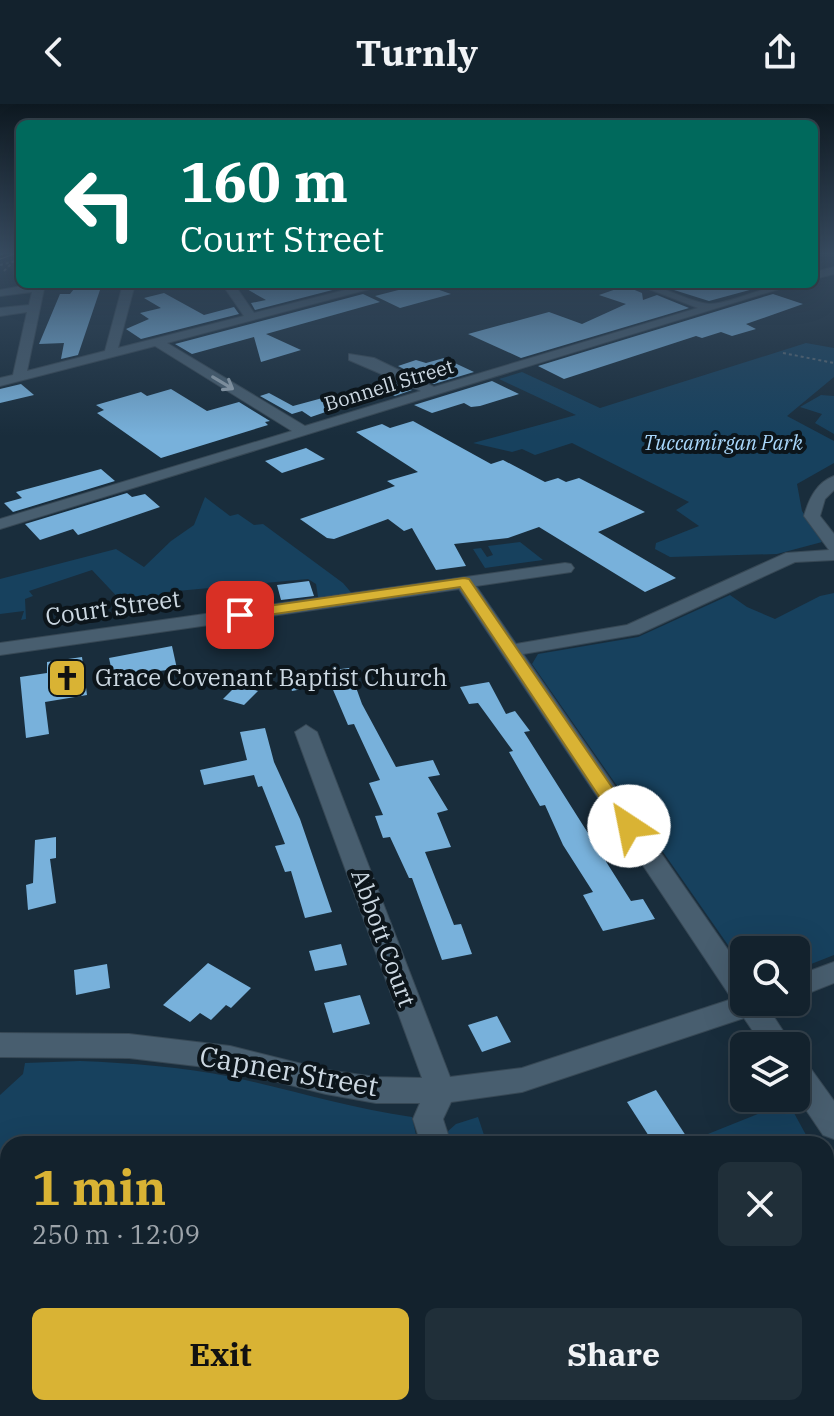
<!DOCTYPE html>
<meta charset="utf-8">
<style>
:root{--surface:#13222d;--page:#202f39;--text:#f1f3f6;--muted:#9da4aa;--line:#323f49;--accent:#d9b334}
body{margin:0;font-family:"IBM Plex Serif",serif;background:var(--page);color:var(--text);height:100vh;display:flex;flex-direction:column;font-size:30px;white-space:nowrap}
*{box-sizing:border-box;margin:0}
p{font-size:26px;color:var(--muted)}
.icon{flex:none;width:44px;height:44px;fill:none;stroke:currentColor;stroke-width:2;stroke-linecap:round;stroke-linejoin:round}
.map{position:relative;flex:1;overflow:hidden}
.details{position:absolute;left:0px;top:1032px;width:834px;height:280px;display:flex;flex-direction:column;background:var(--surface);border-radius:24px 24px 0 0;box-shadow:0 8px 32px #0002,0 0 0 2px var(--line)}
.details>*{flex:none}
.hud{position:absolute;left:16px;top:16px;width:802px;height:168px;border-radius:12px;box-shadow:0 8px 32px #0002,0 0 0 2px var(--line);background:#00695c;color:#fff;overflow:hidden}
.fabs{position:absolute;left:730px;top:832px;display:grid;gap:16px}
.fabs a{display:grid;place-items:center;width:80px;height:80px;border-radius:12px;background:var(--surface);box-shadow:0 8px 32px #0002,0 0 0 2px var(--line);font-size:40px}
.pin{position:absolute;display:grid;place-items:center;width:68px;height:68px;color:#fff;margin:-34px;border-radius:16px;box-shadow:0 4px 12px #0006}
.me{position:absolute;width:88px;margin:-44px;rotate:326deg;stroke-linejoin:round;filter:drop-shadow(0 0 6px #0008)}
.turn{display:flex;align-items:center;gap:28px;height:168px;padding:0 32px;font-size:36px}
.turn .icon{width:104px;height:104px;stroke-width:2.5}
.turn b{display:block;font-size:56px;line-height:68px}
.round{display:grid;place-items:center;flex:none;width:84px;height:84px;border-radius:12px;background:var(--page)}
.overview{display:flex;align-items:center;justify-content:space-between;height:136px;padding:0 32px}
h1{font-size:48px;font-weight:700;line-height:60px;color:var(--accent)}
.button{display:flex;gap:16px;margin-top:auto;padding:16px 32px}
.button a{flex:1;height:92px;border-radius:12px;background:var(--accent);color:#111;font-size:32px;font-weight:700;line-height:92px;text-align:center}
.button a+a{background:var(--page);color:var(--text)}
header{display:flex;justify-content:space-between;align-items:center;height:104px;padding:0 32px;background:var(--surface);font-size:36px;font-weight:700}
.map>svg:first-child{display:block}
.green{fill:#17415e}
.building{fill:#78b1db}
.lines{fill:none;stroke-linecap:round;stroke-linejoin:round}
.minor-casing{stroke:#374855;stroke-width:2}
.path{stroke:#596a77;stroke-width:2;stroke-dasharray:3 3;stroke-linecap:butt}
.minor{fill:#485e6f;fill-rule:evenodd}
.rail-casing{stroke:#adbac5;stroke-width:5}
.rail{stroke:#0c151b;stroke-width:3;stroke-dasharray:10;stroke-linecap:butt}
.oneway{stroke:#97a7b4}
.route{fill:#d9b334;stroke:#8d7422;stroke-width:2}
.labels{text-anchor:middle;stroke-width:8;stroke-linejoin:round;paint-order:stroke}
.far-street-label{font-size:20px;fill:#ccd8e2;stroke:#0c151b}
.far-park-label{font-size:20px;font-style:italic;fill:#a9d7fb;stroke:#0c151b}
.street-label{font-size:24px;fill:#ccd8e2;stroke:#0c151b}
.poi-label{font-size:24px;fill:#ccd8e2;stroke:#0c151b;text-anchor:start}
.near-street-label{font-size:28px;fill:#ccd8e2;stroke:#0c151b}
</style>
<header><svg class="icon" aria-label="back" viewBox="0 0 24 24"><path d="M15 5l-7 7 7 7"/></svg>Turnly<svg class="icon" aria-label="share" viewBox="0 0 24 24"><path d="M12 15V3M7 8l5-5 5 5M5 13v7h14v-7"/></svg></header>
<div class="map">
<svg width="834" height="1312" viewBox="0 0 834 1312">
<rect width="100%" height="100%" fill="#192d3c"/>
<g class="green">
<polygon points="806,239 834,244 834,273 787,312 834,337 834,359 797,380 802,407 822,438 777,450 670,453 655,445 656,439 699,422 676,406 689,398 572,339 535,351 522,345 512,348 473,339 576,311 499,275 522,268 600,304"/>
<polygon points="821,291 834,292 834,330 815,319 822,310 800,303"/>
<polygon points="205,393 230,412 238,410 254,421 263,420 343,479 355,493 319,499 316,480 308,475 166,488 137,502 126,502 92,466 29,487 33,492 25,495 26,515 21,516 24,507 0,510 0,475 116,445 144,463 171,437 194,421"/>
<polygon points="520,438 543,456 485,464 473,445 481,444 487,453 493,451 488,442"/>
<polygon points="834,489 834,851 796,866 796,846 744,846 744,864 532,560 538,550 638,533 730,491 747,503 775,515 820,492"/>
<path d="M80 957C130 959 182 963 232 973 292 986 350 1004 412 1013L418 1040H8V1304H87L88 1312H0V991L23 970 25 959Z"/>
<polygon points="788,998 811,1040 683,1040"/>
<polygon points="478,1013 487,1040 452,1040 447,1028 456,1020"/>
<polygon points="552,1304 824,1304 828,1312 555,1312"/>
</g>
<g class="building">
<polygon points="78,180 102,180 78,251 61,255 64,239 39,240 60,190 70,190"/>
<polygon points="238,180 343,180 348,182 255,206 251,199 266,196"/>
<polygon points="422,180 451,190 400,204 375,192"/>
<polygon points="695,180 711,184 725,180 744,180 757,184 709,197 674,186"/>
<polygon points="625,182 642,189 643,196 657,191 689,204 521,254 468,230 549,208 582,220 626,200 599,191"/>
<polygon points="164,189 204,211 234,203 239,210 141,235 126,225 149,215 140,209 161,204 144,194"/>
<polygon points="363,190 380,198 266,230 301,246 261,258 254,233 192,250 175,240"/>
<polygon points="773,190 803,200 746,220 756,225 732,232 721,228 702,234 696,232 564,275 538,262"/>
<polygon points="444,254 474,268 434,280 398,262 416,256 426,259"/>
<polygon points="389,276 412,286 395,292 379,284 381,289 311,313 302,307 292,310 260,292 269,289 293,302"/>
<polygon points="492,277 519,290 480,302 471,303 464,299 432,309 414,301"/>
<polygon points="21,280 34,291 0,299 0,285"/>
<polygon points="171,285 207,307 239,298 270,317 265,318 268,321 161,354 97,309 104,306 96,301 141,288 147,292"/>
<polygon points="413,317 491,360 503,356 545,378 558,374 566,378 579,374 645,408 598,428 676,474 645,488 539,423 508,434 454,440 466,462 436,466 412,424 404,427 388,415 334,435 327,434 300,415 395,382 387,377 418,368 356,328 382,320 390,324"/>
<polygon points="306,344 325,355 282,369 265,357"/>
<polygon points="101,365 115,377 13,408 4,399 22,394 16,388"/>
<polygon points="127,389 132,393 145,390 160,403 78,431 73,425 40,436 25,420"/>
<polygon points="309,477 314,492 281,496 277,481"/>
<polygon points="172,542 177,565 113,572 109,554"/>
<polygon points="82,553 87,591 45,598 49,630 26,634 20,573 47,569 47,558"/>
<polygon points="349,564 362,600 396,663 433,656 440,671 428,673 448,706 437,709 451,743 425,748 454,821 461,820 472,850 442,856 412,774 409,774 390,733 383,734 375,712 383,711 369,679 380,676 354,620 348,621 325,567"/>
<polygon points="307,566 313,583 292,587 286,570"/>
<polygon points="489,578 506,610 515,607 530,627 524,628 631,797 643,795 655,815 603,827 583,791 593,788 563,741 545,701 540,702 509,648 513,647 478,599 469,600 460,583"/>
<polygon points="237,581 258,587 244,601 223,595"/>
<polygon points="265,624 274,658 300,715 332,808 305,814 291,767 285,768 275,742 285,740 262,682 258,683 254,671 204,681 200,666 247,656 240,628"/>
<polygon points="56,733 56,754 50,755 56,799 28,806 26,781 33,779 35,736"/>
<polygon points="341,840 347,861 315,867 309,847"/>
<polygon points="208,859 251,884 231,904 226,901 211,916 200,909 190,918 163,901"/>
<polygon points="107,860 110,884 76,891 74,866"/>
<polygon points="360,891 370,920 333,929 324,899"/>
<polygon points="497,912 511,938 482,948 468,921"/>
<polygon points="656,986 688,1035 676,1040 654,1040 627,998"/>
</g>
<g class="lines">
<defs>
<g id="minor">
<polygon points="834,163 834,170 814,175 814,168"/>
<path d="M33 180H45L27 267 105 247 123 180H135L118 244 244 212 222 180H234L254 209 369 180H388L167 239 305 322 421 287 349 256V250L374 254 434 283 698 204 636 180C663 180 684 197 709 200 728 201 767 180 795 180L0 425V415L292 327 155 242 0 282V274L13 271 27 208 0 212V204L29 201 32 188 0 192V186Z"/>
<path d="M834 372V386L825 395 820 412 834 430V456L795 458 639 530 523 550 744 869V898H772L768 904 793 942H763L744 914 522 988 451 998 443 1015 451 1040H421L413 1015 420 999H376L326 990 230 966 129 954 0 953V929L129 930 230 942 326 966 376 973 422 974 295 628 306 621 317 628 450 973 522 964 732 895 459 485 0 551V539L565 459 571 460 574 464 571 468 476 482 516 540 627 521 786 449 829 446 804 412C809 395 816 379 834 372Z"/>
<polygon points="834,858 834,879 796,894 796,872"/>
<polygon points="796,955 806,958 834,997 834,1035 823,1031 796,991"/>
</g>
</defs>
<use href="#minor" class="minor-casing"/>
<g class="path">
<polyline points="0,161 20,156"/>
<polyline points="4,167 12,159"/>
<polyline points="783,249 834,259"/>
</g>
<use href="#minor" class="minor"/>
<defs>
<polyline id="rail" points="0,153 14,148"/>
</defs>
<use href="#rail" class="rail-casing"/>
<use href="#rail" class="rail"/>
</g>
<defs><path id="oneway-shaft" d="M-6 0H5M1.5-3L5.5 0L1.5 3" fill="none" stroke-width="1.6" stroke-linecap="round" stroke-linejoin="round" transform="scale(2)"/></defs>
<use class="oneway" href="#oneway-shaft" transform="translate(223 279) rotate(31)"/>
<linearGradient id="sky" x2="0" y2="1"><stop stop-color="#0e1921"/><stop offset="0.45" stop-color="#384c61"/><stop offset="1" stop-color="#384c61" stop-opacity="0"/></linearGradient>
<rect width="834" height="332" fill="url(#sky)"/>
<polygon class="route" points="464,474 469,475 636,718 639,722 636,727 622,727 460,483 240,515 232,511 240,506"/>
<defs>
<symbol id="church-square" viewBox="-11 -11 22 22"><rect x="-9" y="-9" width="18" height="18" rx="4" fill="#d9b334" stroke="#0c151b"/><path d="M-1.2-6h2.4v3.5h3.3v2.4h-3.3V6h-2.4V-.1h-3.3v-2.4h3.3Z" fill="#111"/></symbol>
</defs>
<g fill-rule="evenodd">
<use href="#church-square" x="45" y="552" width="44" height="44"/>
</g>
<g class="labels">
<g class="far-street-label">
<text transform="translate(389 281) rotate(-17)" y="7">Bonnell Street</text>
</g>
<g class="far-park-label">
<text x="723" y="346">Tuccamirgan Park</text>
</g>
<g class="street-label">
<text transform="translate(113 504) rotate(-8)" y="8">Court Street</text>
<text transform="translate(383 834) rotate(70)" y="8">Abbott Court</text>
</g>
<g class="poi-label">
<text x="95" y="582">Grace Covenant Baptist Church</text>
</g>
<g class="near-street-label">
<text transform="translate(289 967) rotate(10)" y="10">Capner Street</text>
</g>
</g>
</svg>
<div class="fabs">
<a><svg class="icon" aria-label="search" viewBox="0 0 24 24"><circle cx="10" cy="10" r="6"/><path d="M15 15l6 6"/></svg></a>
<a><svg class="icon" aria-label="layers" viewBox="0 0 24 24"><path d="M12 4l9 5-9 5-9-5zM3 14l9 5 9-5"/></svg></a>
</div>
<div class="pin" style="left:240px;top:511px;background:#d93025"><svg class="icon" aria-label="arrive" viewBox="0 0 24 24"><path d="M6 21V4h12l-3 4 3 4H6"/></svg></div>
<svg class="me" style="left:629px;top:722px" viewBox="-20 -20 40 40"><circle r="19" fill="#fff"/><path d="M0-13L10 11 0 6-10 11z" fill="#d9b334"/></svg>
<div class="hud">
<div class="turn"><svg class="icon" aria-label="left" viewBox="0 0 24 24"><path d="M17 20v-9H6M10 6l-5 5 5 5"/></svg><div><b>160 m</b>Court Street</div></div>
</div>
<section class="details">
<div class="overview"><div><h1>1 min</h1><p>250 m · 12:09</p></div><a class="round"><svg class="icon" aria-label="close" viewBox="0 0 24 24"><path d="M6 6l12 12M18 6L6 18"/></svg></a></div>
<div class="button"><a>Exit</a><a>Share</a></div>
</section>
</div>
